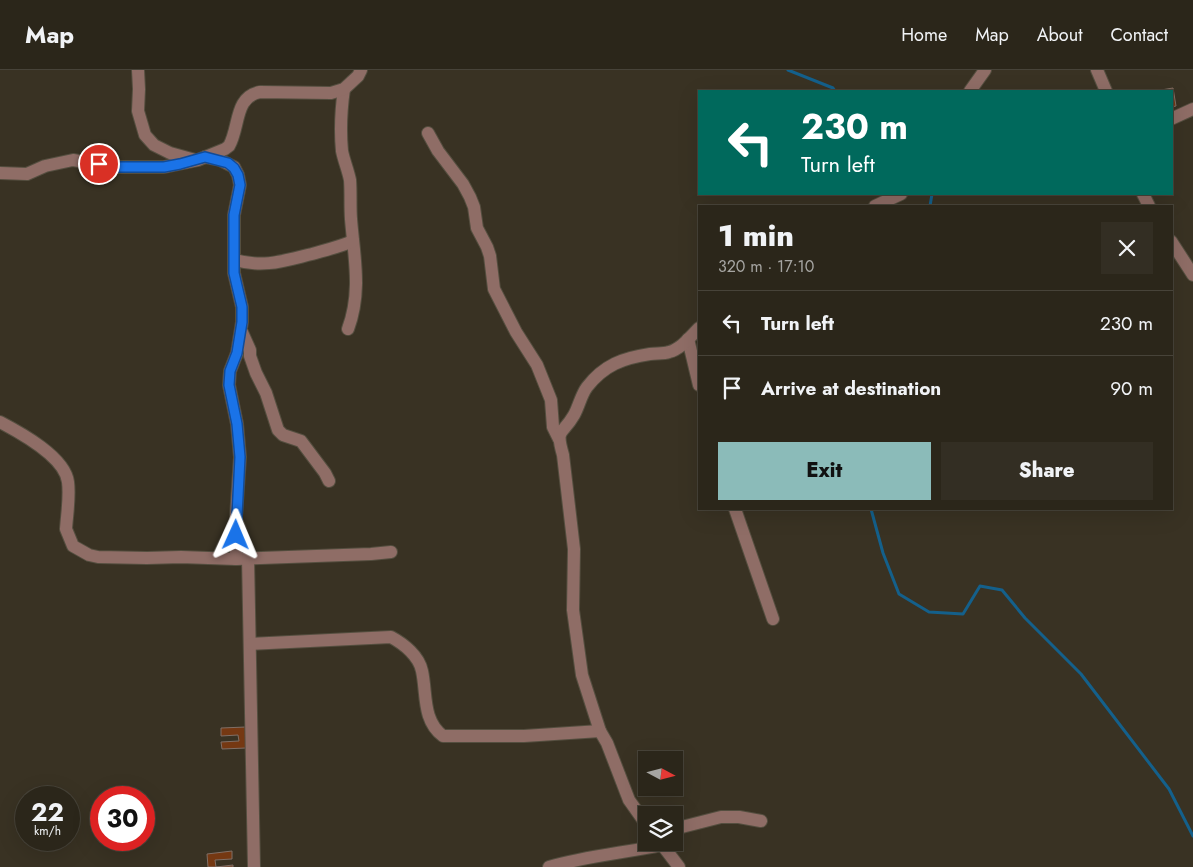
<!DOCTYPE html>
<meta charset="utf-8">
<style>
:root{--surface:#2b261a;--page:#332e23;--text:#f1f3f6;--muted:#a6a5a2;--line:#474339;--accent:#8bbbb9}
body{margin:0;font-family:Jost,sans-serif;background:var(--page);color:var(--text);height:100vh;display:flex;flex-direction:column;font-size:19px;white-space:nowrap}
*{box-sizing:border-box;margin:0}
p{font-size:16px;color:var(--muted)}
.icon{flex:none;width:28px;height:28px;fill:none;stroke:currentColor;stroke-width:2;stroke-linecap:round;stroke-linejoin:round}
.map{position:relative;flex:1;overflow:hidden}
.drawer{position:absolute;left:698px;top:135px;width:475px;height:305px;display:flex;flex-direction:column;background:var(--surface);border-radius:0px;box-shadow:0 5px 20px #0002,0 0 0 1px var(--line)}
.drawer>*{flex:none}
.hud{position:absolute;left:698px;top:20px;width:475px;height:105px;border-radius:0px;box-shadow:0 5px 20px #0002,0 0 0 1px var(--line);background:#00695c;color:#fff;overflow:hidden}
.needle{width:32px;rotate:97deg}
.tools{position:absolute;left:638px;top:681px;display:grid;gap:10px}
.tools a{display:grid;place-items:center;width:45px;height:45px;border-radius:0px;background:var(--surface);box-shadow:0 5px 20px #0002,0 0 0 1px var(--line);font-size:25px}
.speed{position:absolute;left:15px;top:716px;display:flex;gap:10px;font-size:25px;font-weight:700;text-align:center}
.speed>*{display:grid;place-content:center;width:65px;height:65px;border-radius:50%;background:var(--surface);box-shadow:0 5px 20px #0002,0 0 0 1px var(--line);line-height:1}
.speed small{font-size:12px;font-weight:400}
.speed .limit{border:8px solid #d22;background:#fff;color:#111}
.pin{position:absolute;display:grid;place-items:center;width:42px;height:42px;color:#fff;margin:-21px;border:2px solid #fff;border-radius:50%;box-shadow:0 1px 5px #0007}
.me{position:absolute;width:55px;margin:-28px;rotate:1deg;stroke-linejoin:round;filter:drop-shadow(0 0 4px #0008)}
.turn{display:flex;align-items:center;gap:18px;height:105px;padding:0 20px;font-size:22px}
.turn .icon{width:65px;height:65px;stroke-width:2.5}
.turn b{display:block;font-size:35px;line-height:42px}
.round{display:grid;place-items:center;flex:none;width:52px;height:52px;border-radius:0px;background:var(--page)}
.headline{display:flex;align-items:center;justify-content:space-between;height:85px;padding:0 20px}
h1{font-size:30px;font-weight:800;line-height:38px}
.cta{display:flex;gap:10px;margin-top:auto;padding:10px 20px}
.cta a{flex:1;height:58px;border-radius:0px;background:var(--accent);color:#111;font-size:20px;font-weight:800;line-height:58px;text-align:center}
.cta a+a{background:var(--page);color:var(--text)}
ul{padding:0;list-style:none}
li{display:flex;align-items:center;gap:15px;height:65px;padding:0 20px;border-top:1px solid var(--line)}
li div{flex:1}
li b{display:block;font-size:19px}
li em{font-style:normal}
header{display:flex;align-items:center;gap:30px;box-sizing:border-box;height:70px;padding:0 25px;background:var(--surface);border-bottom:1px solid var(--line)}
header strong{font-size:24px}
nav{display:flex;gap:28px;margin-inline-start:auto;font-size:18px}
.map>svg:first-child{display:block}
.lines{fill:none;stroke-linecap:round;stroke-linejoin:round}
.stream{stroke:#14608b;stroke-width:3}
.building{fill:#753812;stroke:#806f66}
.minor-casing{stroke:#544e3f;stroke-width:14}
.minor{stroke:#8f6d66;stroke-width:12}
.route-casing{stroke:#114b97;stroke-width:12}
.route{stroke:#1a73e8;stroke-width:9}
</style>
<header>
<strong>Map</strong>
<nav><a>Home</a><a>Map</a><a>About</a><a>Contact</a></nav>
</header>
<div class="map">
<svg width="1193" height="797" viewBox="0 0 1193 797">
<rect width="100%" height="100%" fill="#393223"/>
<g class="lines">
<g class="stream">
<polyline points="788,0 833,18 835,21"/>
<polyline points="930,136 932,124"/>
<polyline points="871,439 883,483 899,524 929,542 963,544 980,516 1002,520 1025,548 1081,604 1169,719 1193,766"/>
</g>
</g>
<g class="building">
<polygon points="1173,18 1176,36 1171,37 1171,21 1155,21"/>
<polygon points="246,657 246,678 222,679 221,672 239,671 238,665 221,666 221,658"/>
<polygon points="232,781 232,789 215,790 216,797 233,795 233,797 208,797 207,784"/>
</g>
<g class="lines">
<defs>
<g id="minor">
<polyline points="138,0 139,19 138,41 145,65 154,75 170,83 195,90"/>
<polyline points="1097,0 1106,21"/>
<path d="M344 19C341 40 340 60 342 81 344 91 348 100 350 110 351 123 350 136 351 149 354 187 362 221 348 259"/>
<polyline points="970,21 985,0"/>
<polyline points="1171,49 1193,39"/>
<polyline points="428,63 438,81 463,114 470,127 474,137 477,158 487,177 490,186 494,219 516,262 537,295 551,330 553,357 559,369"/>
<polyline points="205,87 220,90 234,97 238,105 240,115 234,145 234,203 242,237 242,252 237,283 230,301 229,315 237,354 240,387 236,447 236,489"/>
<path d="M0 103 27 104 45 96 73 90 115 97H164L198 90 225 79 229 76C240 57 234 27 260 22L331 23 344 19 358 6 361 0"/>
<polyline points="1143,124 1149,136"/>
<polyline points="875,136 901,124"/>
<polyline points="1171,171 1193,205"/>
<path d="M235 190C264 198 283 191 312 184 326 180 339 177 353 171"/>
<polyline points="241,260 250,280 250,286 256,303 266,323 278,360 283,365 301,371 325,403 329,411"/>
<polyline points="688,269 699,315"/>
<path d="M0 352C21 363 65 387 68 412 70 427 67 444 66 459L73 476 89 485 98 487 147 488 181 487 236 489 371 484 391 482"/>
<polyline points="735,439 773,549"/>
<polyline points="248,488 254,797"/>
<path d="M251 574 391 567C404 574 419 586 422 601 427 624 422 650 443 666H524L600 661"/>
<path d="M646 754 629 730 607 673 600 661 582 605 573 540 574 479 563 385C555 357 562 366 574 345 579 336 581 325 587 317 604 295 623 288 650 284 656 283 663 284 669 282 681 279 690 267 699 258"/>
<polyline points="674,759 721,747 739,747 761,751"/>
<polyline points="660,772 679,797"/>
<path d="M549 797C586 786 624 783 662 775"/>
</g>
</defs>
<use href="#minor" class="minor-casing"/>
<use href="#minor" class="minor"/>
</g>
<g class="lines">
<defs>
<polyline id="route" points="99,94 115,97 164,97 180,94 205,87 228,93 234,98 238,105 240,115 234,145 234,203 242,237 242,252 237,283 230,301 229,315 237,354 240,387 236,465"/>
</defs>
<use href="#route" class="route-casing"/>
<use href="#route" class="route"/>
</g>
</svg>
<div class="tools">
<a><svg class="needle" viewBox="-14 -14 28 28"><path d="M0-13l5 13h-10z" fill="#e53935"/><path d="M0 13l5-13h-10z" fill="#a6a5a2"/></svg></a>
<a><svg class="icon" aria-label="layers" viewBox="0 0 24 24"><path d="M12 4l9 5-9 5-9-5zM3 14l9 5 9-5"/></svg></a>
</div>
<div class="speed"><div>22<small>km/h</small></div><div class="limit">30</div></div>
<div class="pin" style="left:99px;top:94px;background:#d93025"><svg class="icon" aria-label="arrive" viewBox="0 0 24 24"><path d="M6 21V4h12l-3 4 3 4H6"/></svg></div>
<svg class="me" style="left:236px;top:465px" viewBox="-20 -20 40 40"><path d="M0-17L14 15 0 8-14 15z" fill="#1a73e8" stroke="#fff" stroke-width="4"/></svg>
<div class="hud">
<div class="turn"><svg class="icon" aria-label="left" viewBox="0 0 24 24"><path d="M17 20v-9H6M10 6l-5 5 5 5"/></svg><div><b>230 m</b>Turn left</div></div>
</div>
<section class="drawer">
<div class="headline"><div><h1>1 min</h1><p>320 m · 17:10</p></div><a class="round"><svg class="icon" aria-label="close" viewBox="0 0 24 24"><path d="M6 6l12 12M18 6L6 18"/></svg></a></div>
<ul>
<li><svg class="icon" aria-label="left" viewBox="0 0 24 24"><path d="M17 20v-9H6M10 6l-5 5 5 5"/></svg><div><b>Turn left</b></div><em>230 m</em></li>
<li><svg class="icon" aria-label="arrive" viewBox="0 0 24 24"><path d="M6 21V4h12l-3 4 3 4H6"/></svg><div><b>Arrive at destination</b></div><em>90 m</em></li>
</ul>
<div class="cta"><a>Exit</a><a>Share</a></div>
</section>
</div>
